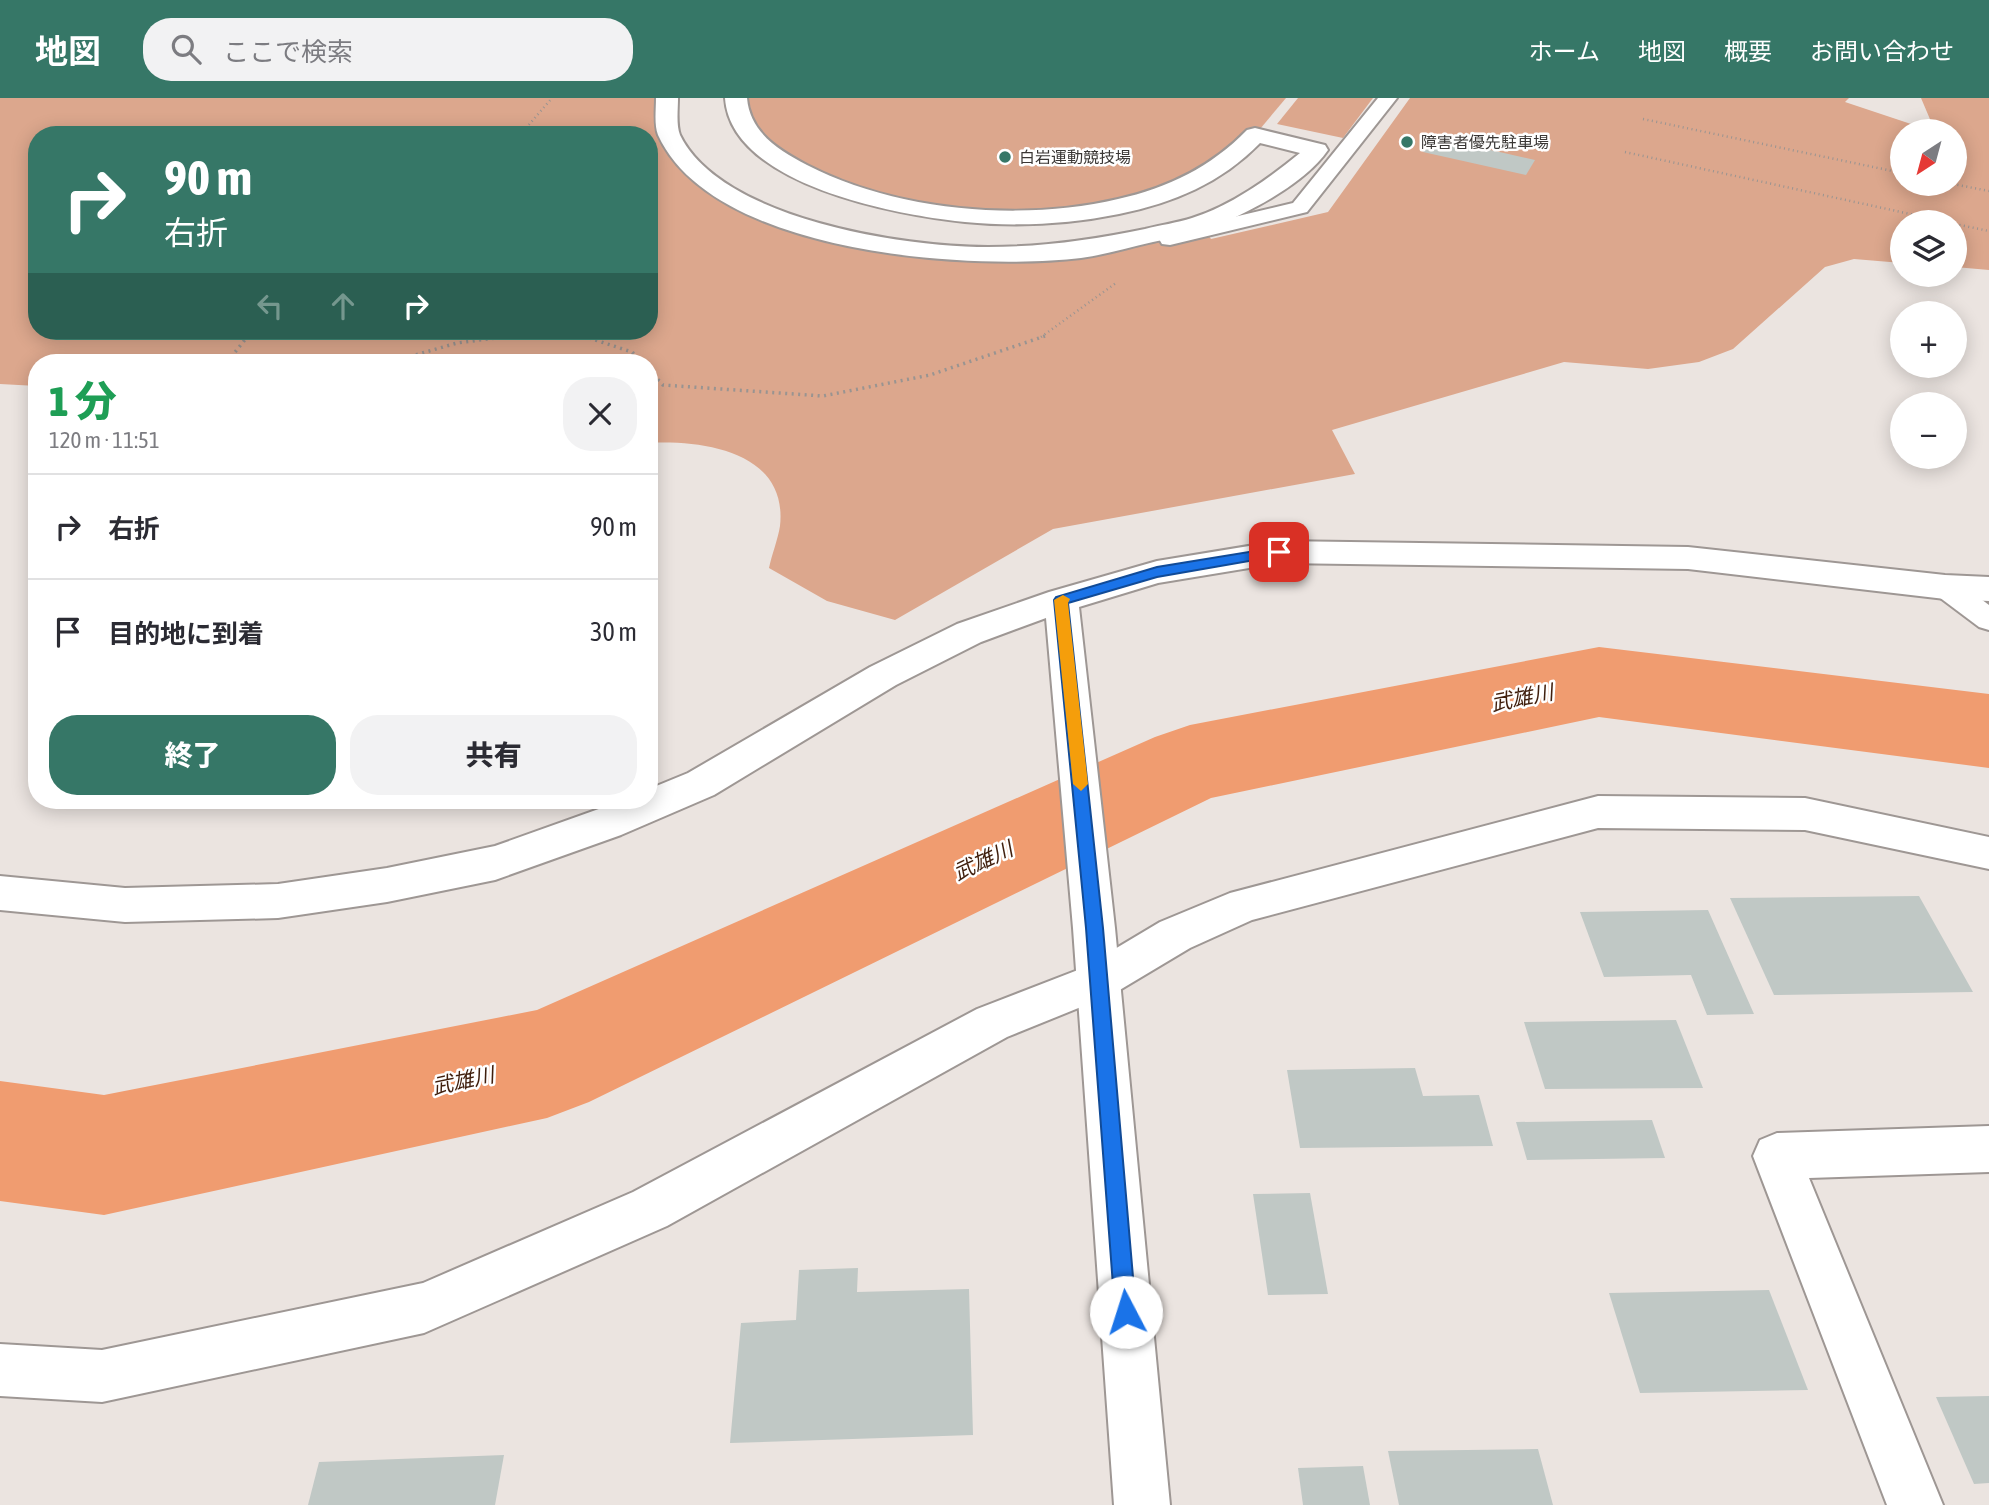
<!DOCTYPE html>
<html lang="ja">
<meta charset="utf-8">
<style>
:root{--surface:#fff;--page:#f2f2f3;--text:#2b2b33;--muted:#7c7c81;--line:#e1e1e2;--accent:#367767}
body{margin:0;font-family:"Asap Condensed","Noto Sans JP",sans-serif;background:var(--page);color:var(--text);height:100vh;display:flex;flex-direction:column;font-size:26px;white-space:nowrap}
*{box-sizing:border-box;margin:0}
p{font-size:23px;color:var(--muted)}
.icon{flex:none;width:38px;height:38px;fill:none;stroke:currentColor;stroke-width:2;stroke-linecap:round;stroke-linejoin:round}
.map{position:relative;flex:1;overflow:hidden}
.details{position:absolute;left:28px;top:256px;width:630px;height:455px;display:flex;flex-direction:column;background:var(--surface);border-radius:28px;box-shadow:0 4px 18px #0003}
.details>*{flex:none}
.top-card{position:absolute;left:28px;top:28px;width:630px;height:214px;border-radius:28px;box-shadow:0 4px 18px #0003;background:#367767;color:#fff;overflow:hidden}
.needle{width:46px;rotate:216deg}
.fabs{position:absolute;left:1890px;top:21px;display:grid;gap:14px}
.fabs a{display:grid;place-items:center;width:77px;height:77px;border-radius:50%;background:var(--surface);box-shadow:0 4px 18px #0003;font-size:35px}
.pin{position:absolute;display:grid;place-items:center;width:60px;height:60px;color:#fff;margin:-30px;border-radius:14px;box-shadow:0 4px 10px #0006}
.me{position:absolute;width:77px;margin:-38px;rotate:355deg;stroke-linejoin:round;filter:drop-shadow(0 0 5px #0008)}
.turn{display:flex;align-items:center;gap:24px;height:147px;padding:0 21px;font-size:32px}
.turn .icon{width:91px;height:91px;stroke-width:2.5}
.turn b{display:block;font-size:49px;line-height:60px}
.lanes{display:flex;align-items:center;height:66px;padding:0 21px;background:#0003;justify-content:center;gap:35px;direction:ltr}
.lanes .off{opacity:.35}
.round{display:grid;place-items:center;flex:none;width:74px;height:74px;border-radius:28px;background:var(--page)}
.summary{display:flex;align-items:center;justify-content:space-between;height:119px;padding:0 21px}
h1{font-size:42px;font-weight:800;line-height:52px;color:#1e9e55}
.button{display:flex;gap:14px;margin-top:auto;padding:14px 21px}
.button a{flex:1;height:80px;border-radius:28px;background:var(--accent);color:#fff;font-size:28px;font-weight:800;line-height:80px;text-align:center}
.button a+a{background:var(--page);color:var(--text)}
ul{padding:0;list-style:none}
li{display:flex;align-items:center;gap:21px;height:105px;padding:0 21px;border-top:2px solid var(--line)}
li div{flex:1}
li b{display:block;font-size:26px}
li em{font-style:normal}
header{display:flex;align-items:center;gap:42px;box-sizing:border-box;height:98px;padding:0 35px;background:var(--accent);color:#fff}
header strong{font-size:33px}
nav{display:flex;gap:38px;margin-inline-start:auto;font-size:24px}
.search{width:490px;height:63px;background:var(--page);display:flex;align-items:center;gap:18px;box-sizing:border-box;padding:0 24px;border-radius:28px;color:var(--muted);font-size:26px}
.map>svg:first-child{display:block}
.green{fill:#dca78d;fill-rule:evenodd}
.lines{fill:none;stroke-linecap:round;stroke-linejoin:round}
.river{fill:#f09c70;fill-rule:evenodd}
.building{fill:#c0c8c5}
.service-casing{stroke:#9e9794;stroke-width:4}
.pedestrian-casing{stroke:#9e9794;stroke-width:4}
.minor-casing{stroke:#9e9794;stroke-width:4}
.tertiary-casing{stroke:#9e9794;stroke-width:4}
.path-far1{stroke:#999491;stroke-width:2.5;stroke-dasharray:1 3.5;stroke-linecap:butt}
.path{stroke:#999491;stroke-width:3.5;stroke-dasharray:2 4.5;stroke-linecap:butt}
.service{fill:#fff;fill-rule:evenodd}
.pedestrian{fill:#fff;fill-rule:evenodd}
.minor{fill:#fff;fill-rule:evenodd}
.tertiary{fill:#fff;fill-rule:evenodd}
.route{fill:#1a73e8;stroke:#114b97;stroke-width:2}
.slow{fill:#f59e0b}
.poi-dot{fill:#367767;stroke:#fff;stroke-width:2.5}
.labels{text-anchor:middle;stroke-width:5;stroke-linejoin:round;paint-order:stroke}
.far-poi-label{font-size:16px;fill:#3a3735;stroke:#fff;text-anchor:start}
.water-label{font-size:21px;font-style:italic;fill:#401f0d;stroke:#fff}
</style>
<header>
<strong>地図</strong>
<div class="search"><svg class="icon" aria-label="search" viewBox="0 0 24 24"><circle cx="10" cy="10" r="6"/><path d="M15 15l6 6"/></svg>ここで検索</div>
<nav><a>ホーム</a><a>地図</a><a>概要</a><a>お問い合わせ</a></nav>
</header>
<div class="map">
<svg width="1989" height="1407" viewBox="0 0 1989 1407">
<rect width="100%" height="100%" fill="#ebe4e0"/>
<g class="green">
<path d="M0 0H667L690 67 802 129 986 157 1200 126 1211 141 1328 114 1410 0H1849L1845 4 1932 33H1902V86H1955V33H1935L1921 0H1989V172L1955 169V124H1902V165L1854 161 1825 169 1733 251 1699 264 1648 271 1564 264 1332 332 1355 376 1053 431 895 522 827 503 769 470C772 456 778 441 780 428 788 354 704 342 649 345V264H37V288L0 286ZM37 37H649V233H37Z"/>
<polygon points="736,0 1286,0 1255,37 1160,98 1020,119 904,110 773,57"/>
<polygon points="1298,0 1373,0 1343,40 1277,26"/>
</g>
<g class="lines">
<polygon class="river" points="1599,549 1989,596 1989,670 1599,619 1211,700 589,1004 547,1020 104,1117 0,1103 0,983 104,997 537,912 1155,639 1190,627"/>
</g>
<g class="building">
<polygon points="1433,39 1535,62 1526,77 1423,54"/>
<polygon points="1919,798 1973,894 1774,897 1730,800"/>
<polygon points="1708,812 1754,916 1707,917 1691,877 1604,879 1580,814"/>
<polygon points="1676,922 1703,990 1545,991 1524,924"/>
<polygon points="1415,970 1423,998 1479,997 1493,1048 1300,1050 1287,972"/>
<polygon points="1652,1022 1665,1060 1527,1062 1516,1024"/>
<polygon points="1310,1095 1328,1196 1268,1197 1253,1096"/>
<polygon points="858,1170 857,1194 969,1191 973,1337 730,1345 741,1225 796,1222 799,1172"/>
<polygon points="1769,1192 1808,1292 1640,1295 1609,1195"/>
<polygon points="1989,1298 1989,1385 1974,1386 1936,1299"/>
<polygon points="1538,1351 1553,1407 1399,1407 1388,1353"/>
<polygon points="504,1357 495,1407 308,1407 319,1364"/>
<polygon points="1363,1368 1370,1407 1303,1407 1298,1370"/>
</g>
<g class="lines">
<defs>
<g id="service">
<polygon points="1378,0 1397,0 1307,114 1170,147 1162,146 1159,141 1162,136 1293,105"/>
<polygon points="1945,479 1955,482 1989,507 1989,532 1979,529 1935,496 1931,489 1935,482"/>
</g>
<path id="pedestrian" d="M656 0H678C678 11 676 27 680 37 721 121 903 149 988 149 1042 149 1092 142 1145 131 1160 127 1177 125 1192 120 1232 107 1268 81 1300 55L1260 45C1221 85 1173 105 1119 116 1070 126 1016 129 965 124 897 117 731 87 725 0H747C750 35 779 52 807 67 896 113 1021 124 1118 101 1168 90 1211 69 1247 32L1255 30 1325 47 1328 52C1305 86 1248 115 1210 130 1193 138 1172 140 1153 144 1129 149 1105 157 1081 160 968 173 712 156 658 37 654 27 656 11 656 0Z"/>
<g id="minor">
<polygon points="1598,698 1805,700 1989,739 1989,771 1805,732 1598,730 1252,822 1190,850 1113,896 1007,939 667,1128 424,1235 102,1304 0,1298 0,1246 102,1252 423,1185 633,1094 977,911 1083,870 1160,824 1230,795"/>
<polygon points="1989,1028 1989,1074 1809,1080 1943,1407 1887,1407 1753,1058 1760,1042 1777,1035"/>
</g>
<polygon id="tertiary" points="1279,443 1688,449 1945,477 1989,479 1989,503 1945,501 1688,471 1279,465 1158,485 1079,509 1115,830 1170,1407 1114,1407 1073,830 1046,520 981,544 896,587 714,697 621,737 495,782 387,804 278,820 125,824 0,812 0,778 125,790 278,786 387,770 495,748 624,702 649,702 649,691 688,675 870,569 957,526 1049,494 1157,463"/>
</defs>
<use href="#service" class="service-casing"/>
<use href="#pedestrian" class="pedestrian-casing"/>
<use href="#minor" class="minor-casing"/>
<use href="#tertiary" class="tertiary-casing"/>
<g class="path-far1">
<polyline points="1643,21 1902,75"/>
<polyline points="520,37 552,0"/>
<polyline points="1625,54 1947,124"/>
<polyline points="1953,86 1989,93"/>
<polyline points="1955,126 1989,133"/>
<polyline points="569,233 588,239"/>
<polyline points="247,239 252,233"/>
<polyline points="498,239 545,233"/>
<polyline points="1041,239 1116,185"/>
</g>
<g class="path">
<polyline points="583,238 632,254 642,264"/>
<polyline points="227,264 248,238"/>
<polyline points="391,264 457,245 511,238"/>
<polyline points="649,272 663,287 823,298 930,277 1045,238"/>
</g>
<use href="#service" class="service"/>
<use href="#pedestrian" class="pedestrian"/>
<use href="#minor" class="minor"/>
<use href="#tertiary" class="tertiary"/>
</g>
<polygon class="route" points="1279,449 1286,454 1284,457 1157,479 1068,505 1103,830 1136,1214 1133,1222 1126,1225 1119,1222 1115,1214 1086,830 1054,502 1056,499 1157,469"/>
<polygon class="slow" points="1063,497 1070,501 1068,505 1088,686 1081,693 1073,686 1054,502"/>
<g class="poi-dot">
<circle cx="1407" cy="44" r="7"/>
<circle cx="1005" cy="59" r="7"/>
</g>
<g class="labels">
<g class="far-poi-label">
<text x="1421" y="50">障害者優先駐車場</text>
<text x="1019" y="65">白岩運動競技場</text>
</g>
<g class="water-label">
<text transform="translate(1522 600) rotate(-11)" y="7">武雄川</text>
<text transform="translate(983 763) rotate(-25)" y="7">武雄川</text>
<text transform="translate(463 983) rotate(-12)" y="7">武雄川</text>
</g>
</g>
</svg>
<div class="fabs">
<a><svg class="needle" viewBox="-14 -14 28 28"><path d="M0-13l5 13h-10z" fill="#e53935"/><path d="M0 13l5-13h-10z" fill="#7c7c81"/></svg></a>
<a><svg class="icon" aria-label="layers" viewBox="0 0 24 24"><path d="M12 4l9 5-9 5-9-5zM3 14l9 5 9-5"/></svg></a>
<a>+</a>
<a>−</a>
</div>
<div class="pin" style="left:1279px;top:454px;background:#d93025"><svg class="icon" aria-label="arrive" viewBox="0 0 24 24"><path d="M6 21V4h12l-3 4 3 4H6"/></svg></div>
<svg class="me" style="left:1126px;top:1214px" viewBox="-20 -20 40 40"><circle r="19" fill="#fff"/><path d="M0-13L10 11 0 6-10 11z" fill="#1a73e8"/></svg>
<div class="top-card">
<div class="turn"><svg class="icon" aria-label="right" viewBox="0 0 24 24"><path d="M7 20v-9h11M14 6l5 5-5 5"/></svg><div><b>90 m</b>右折</div></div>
<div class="lanes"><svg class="icon off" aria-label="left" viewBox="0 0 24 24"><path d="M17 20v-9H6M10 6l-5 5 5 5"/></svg><svg class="icon off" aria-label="ahead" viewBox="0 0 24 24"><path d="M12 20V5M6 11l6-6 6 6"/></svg><svg class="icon" aria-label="right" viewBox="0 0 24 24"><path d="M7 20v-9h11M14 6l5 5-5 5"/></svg></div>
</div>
<section class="details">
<div class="summary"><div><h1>1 分</h1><p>120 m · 11:51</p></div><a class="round"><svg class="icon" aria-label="close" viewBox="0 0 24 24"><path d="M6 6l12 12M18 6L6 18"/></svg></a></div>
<ul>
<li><svg class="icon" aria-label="right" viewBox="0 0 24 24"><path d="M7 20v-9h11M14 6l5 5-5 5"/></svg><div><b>右折</b></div><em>90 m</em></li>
<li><svg class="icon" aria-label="arrive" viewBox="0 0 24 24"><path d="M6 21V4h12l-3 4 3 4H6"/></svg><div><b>目的地に到着</b></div><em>30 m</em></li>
</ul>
<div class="button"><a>終了</a><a>共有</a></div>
</section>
</div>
